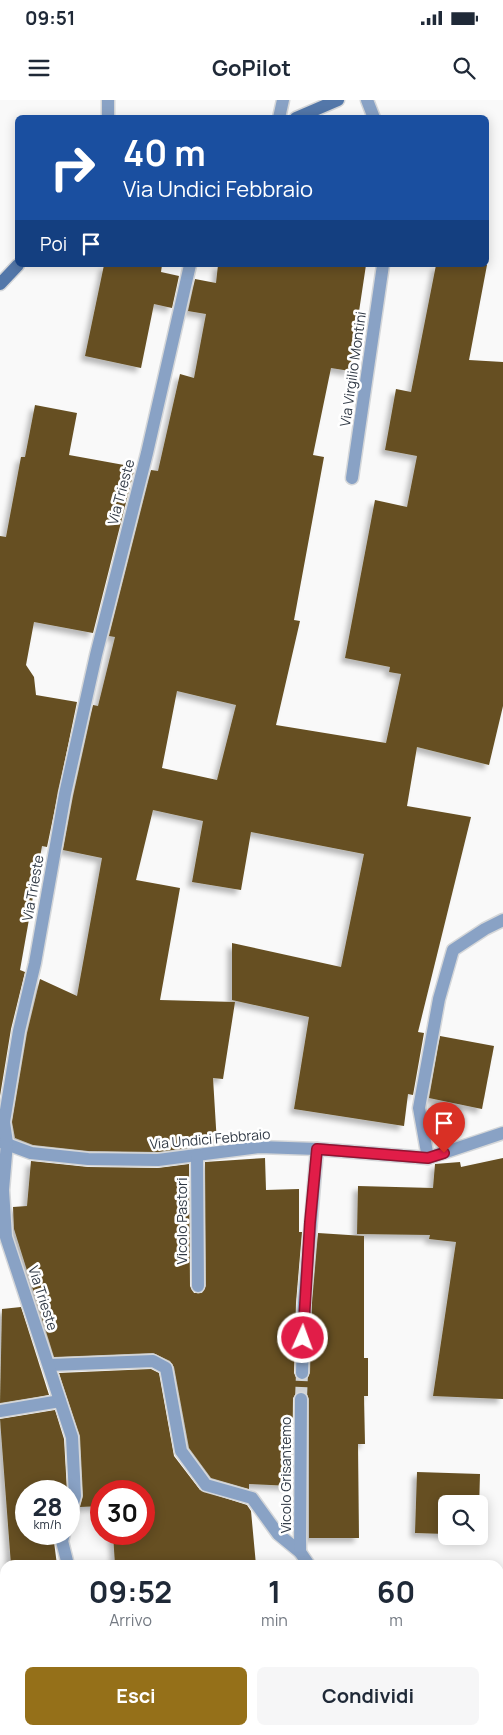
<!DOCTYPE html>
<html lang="it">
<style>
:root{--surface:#fff;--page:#f6f6f7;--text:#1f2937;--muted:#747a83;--accent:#957019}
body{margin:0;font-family:Manrope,sans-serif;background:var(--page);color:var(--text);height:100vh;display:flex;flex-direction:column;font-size:19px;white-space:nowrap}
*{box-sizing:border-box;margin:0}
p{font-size:16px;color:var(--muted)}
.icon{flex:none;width:28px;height:28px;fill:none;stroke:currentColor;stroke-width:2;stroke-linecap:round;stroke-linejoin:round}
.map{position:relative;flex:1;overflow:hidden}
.drawer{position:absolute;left:0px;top:1460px;width:504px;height:175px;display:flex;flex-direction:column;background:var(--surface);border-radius:15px 15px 0 0;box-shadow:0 2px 12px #0003}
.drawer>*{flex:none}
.guide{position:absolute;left:15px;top:15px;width:474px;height:152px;border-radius:8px;box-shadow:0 2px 12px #0003;background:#1a4fa0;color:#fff;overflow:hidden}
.tools{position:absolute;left:438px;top:1395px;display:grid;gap:10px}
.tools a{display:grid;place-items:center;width:50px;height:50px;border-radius:8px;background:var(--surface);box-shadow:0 2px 12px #0003;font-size:25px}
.speed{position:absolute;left:15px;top:1380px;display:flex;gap:10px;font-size:25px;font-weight:700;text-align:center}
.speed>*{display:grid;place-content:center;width:65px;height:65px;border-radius:50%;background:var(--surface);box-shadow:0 2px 12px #0003;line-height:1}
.speed small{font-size:12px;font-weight:400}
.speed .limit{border:8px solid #d22;background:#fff;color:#111}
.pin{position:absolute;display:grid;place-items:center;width:42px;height:42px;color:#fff;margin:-51px -21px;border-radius:50% 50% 50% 0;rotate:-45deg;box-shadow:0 0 5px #0007}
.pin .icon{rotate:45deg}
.me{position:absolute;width:55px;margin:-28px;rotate:2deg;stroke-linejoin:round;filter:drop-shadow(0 0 4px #0008)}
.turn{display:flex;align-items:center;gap:18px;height:105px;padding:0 25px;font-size:22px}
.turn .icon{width:65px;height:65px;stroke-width:2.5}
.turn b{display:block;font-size:35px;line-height:42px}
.then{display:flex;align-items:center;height:48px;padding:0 25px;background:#0003;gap:10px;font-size:19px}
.eta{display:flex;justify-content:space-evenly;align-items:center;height:85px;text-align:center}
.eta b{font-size:30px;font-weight:700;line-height:35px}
.button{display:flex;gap:10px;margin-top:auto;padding:10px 25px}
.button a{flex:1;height:58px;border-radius:8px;background:var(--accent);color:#fff;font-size:20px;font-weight:700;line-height:58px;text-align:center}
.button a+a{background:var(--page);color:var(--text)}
.status{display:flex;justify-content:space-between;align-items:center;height:35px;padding:0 25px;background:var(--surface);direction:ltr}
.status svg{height:14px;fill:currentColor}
header{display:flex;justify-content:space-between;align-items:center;height:65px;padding:0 25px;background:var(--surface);font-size:22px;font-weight:700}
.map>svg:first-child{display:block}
.building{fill:#665022;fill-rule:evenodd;filter:url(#shadow)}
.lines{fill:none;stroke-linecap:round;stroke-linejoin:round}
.street-tunnel{stroke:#d1d3d5;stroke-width:12;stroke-dasharray:12 6;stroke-linecap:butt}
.lane-casing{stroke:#d5d7d9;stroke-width:15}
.street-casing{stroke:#d5d7d9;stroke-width:15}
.secondary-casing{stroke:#d5d7d9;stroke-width:15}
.lane{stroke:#89a2c5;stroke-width:12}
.street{stroke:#89a2c5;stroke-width:12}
.secondary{stroke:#5377a9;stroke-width:12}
.route-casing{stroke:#92132f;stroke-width:12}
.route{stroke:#e11d48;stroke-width:9}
.labels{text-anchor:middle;stroke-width:5;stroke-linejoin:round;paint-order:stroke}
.street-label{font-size:14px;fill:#313a46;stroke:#fff}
</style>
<div class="status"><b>09:51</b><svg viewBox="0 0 49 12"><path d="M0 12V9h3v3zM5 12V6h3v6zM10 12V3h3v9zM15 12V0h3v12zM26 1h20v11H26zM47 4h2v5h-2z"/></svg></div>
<header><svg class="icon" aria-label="menu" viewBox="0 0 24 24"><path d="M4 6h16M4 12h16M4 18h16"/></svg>GoPilot<svg class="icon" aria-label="search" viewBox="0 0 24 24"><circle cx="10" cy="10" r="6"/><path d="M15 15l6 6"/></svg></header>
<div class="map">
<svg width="503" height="1635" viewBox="0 0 503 1635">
<defs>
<filter id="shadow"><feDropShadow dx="-4.5" dy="4.5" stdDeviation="2.5" flood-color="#0004"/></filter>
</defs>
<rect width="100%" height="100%" fill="#f9f9f9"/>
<g class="building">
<polygon points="104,165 162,165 161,172 179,176 172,208 154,204 141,268 85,256"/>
<path d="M218 165H366L350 271 331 268 313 355 324 357 294 520 300 521 276 625 386 643 401 574 389 572 390 567 345 558 375 400 407 407 417 356 385 350 396 289 411 292 436 165H487L469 260 503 262V606L489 665 417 647 407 706 471 717 418 932 424 933 413 995 408 994 404 1026 294 1009 309 917 232 900V843L341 867 364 754 251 732 241 790 192 782 203 721 153 710 136 780 180 788 160 900 235 902 223 979 213 978 217 1044 158 1052 88 1051 33 1045 15 1038 12 1022 27 933 40 879 77 896 102 758 63 750 73 696 93 605 98 606 115 537 109 536 151 370 158 371 180 274 194 278 206 214 188 211 195 179 216 183ZM177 591 236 605 217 680 162 668Z"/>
<polygon points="35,305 77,313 69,355 135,367 93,533 34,522 26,565 34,577 36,595 77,602 47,747 42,746 20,870 25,872 11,929 0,996 0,436 6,437 21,357 25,357"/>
<polygon points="440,936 494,946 482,1009 429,998"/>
<polygon points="265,1058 266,1090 299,1089 299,1132 302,1132 296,1203 294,1273 298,1280 306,1280 310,1273 312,1203 318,1133 364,1136 364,1258 368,1258 368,1296 364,1296 365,1344 358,1344 359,1438 309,1438 309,1299 306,1292 297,1292 293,1298 292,1386 249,1384 249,1389 211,1378 189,1348 174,1267 170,1261 153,1253 54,1257 14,1129 13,1107 27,1106 31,1061 88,1067 158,1068 189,1064 190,1186 194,1193 202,1193 206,1186 205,1062"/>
<polygon points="503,1058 503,1299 433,1296 456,1142 429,1139 430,1135 357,1134 358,1086 433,1088 435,1064 460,1062 461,1067"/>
<polygon points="21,1207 49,1295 0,1303 2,1209"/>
<polygon points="151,1269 159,1273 174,1356 200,1390 247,1405 251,1411 256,1465 115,1465 113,1434 144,1434 144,1391 101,1391 101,1406 80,1407 83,1396 80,1336 59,1273"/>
<polygon points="55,1310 64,1339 67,1391 26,1391 26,1434 56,1434 54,1442 57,1465 11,1465 0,1319"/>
<polygon points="417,1372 480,1374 479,1410 479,1404 446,1404 446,1434 415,1433"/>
</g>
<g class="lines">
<polyline class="street-tunnel" points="301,1299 302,1273"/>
<defs>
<g id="lane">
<polyline points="428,1058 419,1008 439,899 453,850 485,829 503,820"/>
<polyline points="49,1265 153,1261 166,1268 181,1351 206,1385 252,1398 278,1434 300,1452 309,1465"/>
<polyline points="0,1311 60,1301"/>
</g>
<g id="street">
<polyline points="108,0 108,18"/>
<polyline points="367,0 374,18"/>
<polyline points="279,18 283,0"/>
<polyline points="352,378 383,165"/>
<polyline points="1,1042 31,1053 88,1059 158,1060 259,1047 317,1049 428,1058 503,1033"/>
<polyline points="197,1055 198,1186"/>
<polyline points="302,1273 304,1203 317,1049"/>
<polyline points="69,1417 75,1396 72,1337 6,1137 3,1090 7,1043 4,1022 19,931 35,863 65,694 96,555 147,353 190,165"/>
<polyline points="64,1434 62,1441 68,1465"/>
<polyline points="300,1452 301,1299"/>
<polyline points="0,1616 5,1617"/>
<polyline points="45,1630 60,1635"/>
<polyline points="97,1635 100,1630"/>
</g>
<g id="secondary">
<polyline points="296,18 338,0"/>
<polyline points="0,184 18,165"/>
</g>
</defs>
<use href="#lane" class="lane-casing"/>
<use href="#street" class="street-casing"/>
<use href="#secondary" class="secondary-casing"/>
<use href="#lane" class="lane"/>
<use href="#street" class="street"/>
<use href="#secondary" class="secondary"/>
</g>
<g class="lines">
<defs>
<polyline id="route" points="303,1238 310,1122 317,1049 428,1058 444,1053"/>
</defs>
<use href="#route" class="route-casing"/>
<use href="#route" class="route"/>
</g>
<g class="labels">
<g class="street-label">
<text transform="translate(353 269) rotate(-82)" y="5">Via Virgilio Montini</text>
<text transform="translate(121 392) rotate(-75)" y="5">Via Trieste</text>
<text transform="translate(33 788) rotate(-80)" y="5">Via Trieste</text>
<text transform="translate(210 1039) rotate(-5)" y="5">Via Undici Febbraio</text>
<text transform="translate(182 1121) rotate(-90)" y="5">Vicolo Pastori</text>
<text transform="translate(43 1198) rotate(72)" y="5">Via Trieste</text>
<text transform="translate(286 1375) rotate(-90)" y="5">Vicolo Grisantemo</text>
</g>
</g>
</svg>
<div class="tools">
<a><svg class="icon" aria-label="search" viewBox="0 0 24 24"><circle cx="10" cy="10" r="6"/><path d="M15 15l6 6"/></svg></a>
</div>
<div class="speed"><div>28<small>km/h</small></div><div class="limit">30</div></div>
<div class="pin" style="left:444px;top:1053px;background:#d93025"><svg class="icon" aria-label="arrive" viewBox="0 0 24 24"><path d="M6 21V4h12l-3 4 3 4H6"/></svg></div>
<svg class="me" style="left:303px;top:1238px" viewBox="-20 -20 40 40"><circle r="17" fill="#e11d48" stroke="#fff" stroke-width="3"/><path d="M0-11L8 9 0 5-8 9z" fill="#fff"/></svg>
<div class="guide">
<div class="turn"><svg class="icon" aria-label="right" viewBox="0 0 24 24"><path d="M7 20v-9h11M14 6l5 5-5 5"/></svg><div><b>40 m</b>Via Undici Febbraio</div></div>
<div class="then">Poi<svg class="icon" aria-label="arrive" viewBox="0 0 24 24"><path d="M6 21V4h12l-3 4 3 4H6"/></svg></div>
</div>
<section class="drawer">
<div class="eta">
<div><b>09:52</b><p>Arrivo</p></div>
<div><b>1</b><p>min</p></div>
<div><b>60</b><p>m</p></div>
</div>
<div class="button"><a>Esci</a><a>Condividi</a></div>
</section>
</div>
